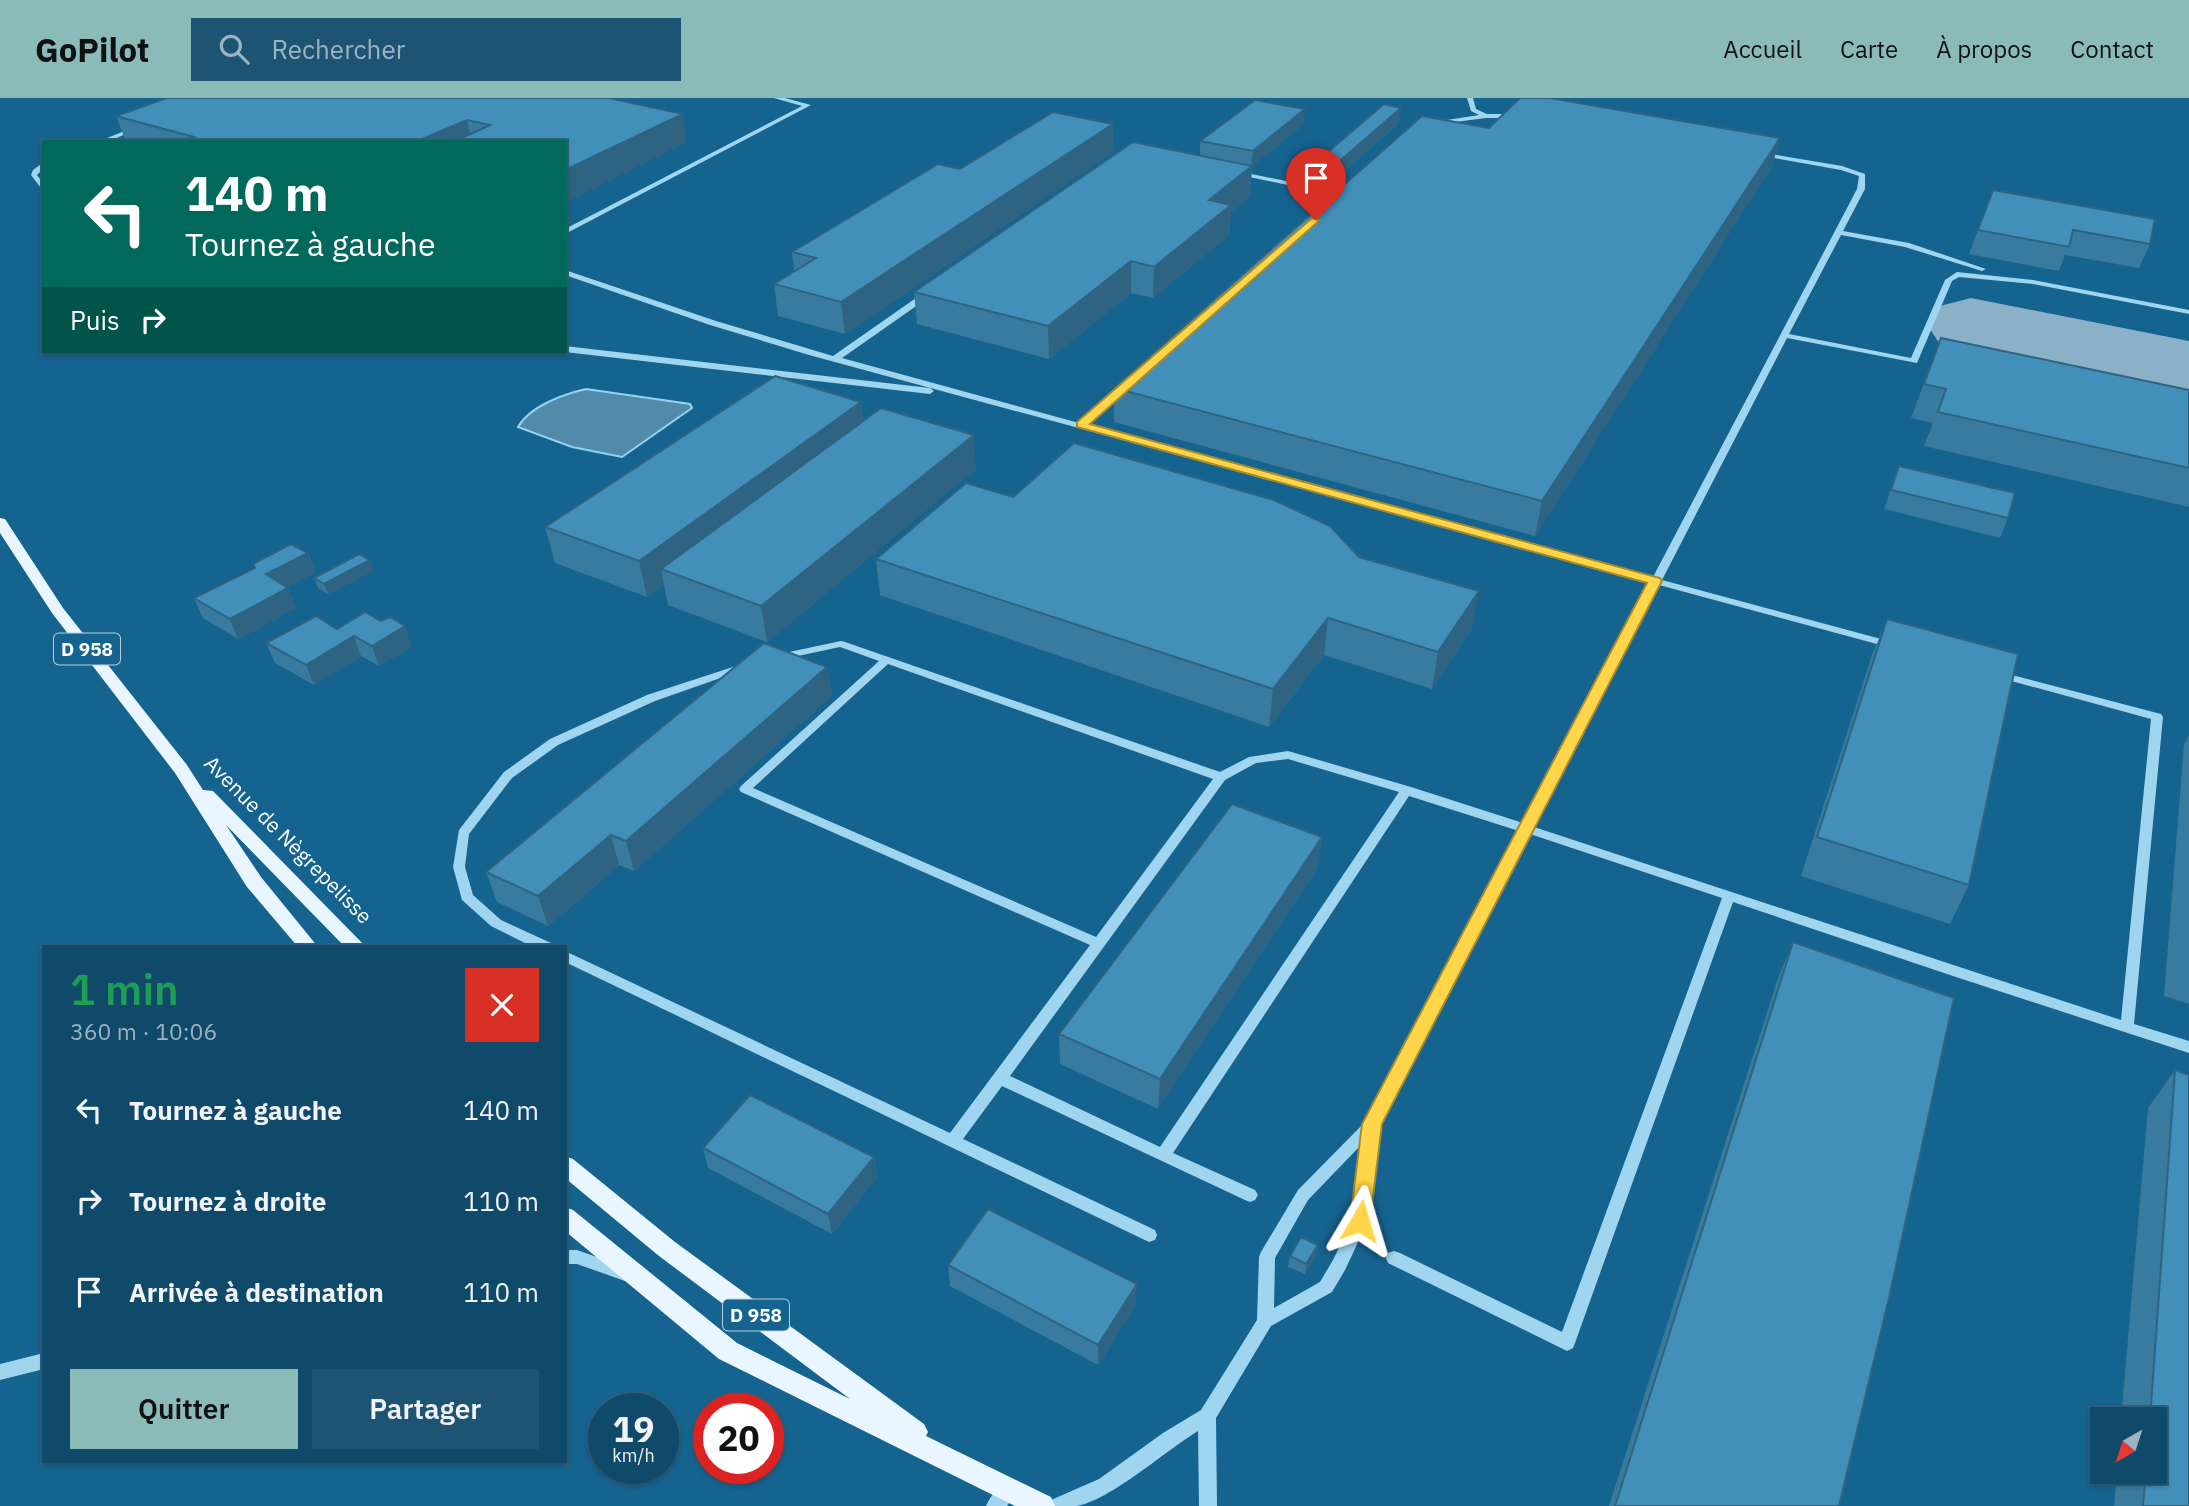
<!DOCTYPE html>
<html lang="fr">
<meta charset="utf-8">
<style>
:root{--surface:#104a6b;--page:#1e5473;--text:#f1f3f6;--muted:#9cb3c1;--line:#30627e;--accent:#8bbbb9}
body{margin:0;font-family:"IBM Plex Sans",sans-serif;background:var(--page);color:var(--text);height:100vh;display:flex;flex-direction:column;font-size:26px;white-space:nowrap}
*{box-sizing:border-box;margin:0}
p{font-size:23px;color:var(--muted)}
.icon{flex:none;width:38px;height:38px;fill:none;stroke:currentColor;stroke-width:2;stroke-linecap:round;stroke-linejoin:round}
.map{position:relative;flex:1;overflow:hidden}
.sheet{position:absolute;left:42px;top:847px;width:525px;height:518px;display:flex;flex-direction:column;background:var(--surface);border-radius:0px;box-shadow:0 2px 5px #0004,0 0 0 2px var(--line)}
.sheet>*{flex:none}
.hud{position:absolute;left:42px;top:42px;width:525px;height:214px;border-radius:0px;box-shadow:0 2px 5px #0004,0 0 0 2px var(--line);background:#00695c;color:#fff;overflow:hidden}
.needle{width:46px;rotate:219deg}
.fabs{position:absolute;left:2090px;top:1309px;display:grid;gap:14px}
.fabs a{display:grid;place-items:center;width:77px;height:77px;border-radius:0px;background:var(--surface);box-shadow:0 2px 5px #0004,0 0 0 2px var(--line);font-size:35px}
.speed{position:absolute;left:588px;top:1295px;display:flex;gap:14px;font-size:35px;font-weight:700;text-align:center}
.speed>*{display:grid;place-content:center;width:91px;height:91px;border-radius:50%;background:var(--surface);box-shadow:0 2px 5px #0004,0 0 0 2px var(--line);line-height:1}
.speed small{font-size:18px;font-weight:400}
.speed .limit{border:10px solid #d22;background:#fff;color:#111}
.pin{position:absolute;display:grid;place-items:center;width:60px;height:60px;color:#fff;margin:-72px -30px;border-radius:50% 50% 50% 0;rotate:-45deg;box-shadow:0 0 7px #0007}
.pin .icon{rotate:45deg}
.me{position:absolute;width:77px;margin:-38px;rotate:7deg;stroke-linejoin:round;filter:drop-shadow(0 0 5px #0008)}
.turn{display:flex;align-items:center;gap:24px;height:147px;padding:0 28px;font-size:32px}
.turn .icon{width:91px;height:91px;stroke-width:2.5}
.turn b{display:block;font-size:49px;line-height:60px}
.then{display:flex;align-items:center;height:66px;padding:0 28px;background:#0003;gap:14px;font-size:26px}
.round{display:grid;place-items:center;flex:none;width:74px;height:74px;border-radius:0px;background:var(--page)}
.headline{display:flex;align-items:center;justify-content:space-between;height:119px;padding:0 28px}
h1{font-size:42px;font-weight:600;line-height:52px;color:#1e9e55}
.button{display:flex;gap:14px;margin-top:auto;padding:14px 28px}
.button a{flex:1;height:80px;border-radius:0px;background:var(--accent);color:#111;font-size:28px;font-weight:600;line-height:80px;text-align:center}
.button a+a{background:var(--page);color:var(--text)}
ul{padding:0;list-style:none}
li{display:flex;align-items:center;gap:21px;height:91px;padding:0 28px}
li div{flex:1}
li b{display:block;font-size:26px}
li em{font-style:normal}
header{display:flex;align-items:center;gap:42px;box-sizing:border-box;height:98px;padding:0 35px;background:var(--accent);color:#111}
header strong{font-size:33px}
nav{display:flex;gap:38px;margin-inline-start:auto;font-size:24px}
.search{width:490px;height:63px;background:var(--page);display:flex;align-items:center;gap:18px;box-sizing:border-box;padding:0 24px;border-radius:0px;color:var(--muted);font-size:26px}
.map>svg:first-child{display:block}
.water{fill:#528aa9;stroke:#92d3f3;stroke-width:2}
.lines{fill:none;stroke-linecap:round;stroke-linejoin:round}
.taxiway{fill:#8ab1c7;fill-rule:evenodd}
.minor{fill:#a0d5f0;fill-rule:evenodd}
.major{fill:#e9f6ff;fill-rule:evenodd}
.wall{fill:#397b9f}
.shaded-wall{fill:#2e6482}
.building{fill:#428fb9;stroke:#2e6482;stroke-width:2}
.route{fill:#ffd54a;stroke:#a68a30;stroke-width:2}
.labels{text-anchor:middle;stroke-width:7;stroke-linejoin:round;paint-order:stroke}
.shield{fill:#15638f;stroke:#b9d0dd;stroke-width:2}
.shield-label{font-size:19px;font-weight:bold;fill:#fff}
.street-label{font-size:21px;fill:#fff;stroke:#15638f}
</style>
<header>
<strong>GoPilot</strong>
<div class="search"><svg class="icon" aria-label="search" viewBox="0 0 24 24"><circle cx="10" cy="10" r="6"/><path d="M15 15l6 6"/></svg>Rechercher</div>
<nav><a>Accueil</a><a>Carte</a><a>À propos</a><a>Contact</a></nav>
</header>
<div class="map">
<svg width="2189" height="1408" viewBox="0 0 2189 1408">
<rect width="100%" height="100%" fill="#15638f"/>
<path class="water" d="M586 291 690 306 692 310 622 359 572 349 518 329C530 308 564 296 586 291Z"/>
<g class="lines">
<polygon class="taxiway" points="1971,200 2189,243 2189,299 1940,246 1927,227 1940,208"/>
<g class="minor">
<polygon points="774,0 785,0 811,7 565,136 565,131 802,8"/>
<polygon points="1467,0 1473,0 1476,11 1487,16 1516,16 1519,18 1516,20 1486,20 1432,27 1432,25 1434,24 1479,17 1471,13"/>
<polygon points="137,28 142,29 107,44 97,44"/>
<path d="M1759 54 1842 68 1865 76V91L1843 133 1909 145 1986 171 1982 173 1905 149 1841 137 1789 236 1911 260 1945 182 1957 174 2033 182 2189 212V216L2033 186 1959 179 1952 183 1917 265 1787 240 1662 482 1896 545 1897 547 1892 550 1888 549 1659 487 1534 729 2121 922 2151 621 1993 578 1991 576 1997 573 2161 616 2163 619 2134 926 2189 943V955L1959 880 1733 804 1575 1245 1573 1250 1567 1253 1388 1165 1386 1160 1388 1155 1394 1153 1400 1155 1562 1234 1722 800 1530 736 1379 1026 1368 1123 1345 1172 1332 1194 1271 1228 1216 1320 1217 1408H1199L1198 1333C1168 1351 1108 1404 1076 1408 1067 1408 1057 1408 1048 1408L1051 1402 1099 1381 1163 1335 1201 1312 1257 1222 1259 1159 1261 1154 1298 1092 1367 1022 1519 733 1409 698 1173 1055 1255 1092 1258 1097 1255 1102 1250 1104 1245 1102 1002 988 963 1041 1155 1132 1157 1137 1155 1142 1149 1144 565 864V853L950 1035 1090 847 741 694 739 691 741 688 879 563 840 549 779 562 773 559 775 557 841 543 845 544 1220 674 1249 659 1288 653 1411 689 1523 725 1650 485 809 257 710 227 565 177V172L716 223 833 258 926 193H932V197L842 260 1079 325 1123 284H1129V288L1088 327 1653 479 1857 91 1859 78 1841 72 1757 57V55ZM888 566 1213 681 1096 839 753 690ZM1288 661 1399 694 1160 1049 1010 978 1225 682 1256 665ZM1362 1046 1352 1123 1333 1162 1320 1184 1274 1210 1275 1160 1308 1102Z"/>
<polygon points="44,64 44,70 37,77 44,86 44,94 31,77 33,72"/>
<polygon points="1237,73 1340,94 1344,96 1340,98 1235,76 1234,75"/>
<polygon points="565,248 930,290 934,293 930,296 565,254"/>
<polygon points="745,565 749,566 751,568 749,570 655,603 558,647 512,680 469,736 465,769 473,797 501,822 551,845 553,849 533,849 491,828 462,802 453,769 459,732 504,674 550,641 647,597"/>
<polygon points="565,1152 577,1152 625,1169 631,1171 633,1176 631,1181 625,1183 577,1166 565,1166"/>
<polygon points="44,1255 44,1271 0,1282 0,1266"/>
<path d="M1010 1382 1016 1385 1019 1391 1007 1408H986C990 1398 1000 1386 1010 1382Z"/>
</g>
<g class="major">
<polygon points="0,420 5,421 63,510 187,667 203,692 213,693 366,849 345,849 226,727 261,779 318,849 298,849 247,789 175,675 52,515 0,435"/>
<polygon points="565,1058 573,1061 675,1144 924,1326 928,1334 926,1338 1051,1399 1055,1408 1015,1408 719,1261 565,1133 565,1109 573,1112 737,1245 850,1301 659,1158 565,1080"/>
</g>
</g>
<g class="wall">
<polygon points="609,0 687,44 126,44 116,18"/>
<polygon points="1399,25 1332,84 1313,81 1315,65"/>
<polygon points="1113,26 1113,54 845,236 778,218 774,186 794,173 792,154"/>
<polygon points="1304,26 1252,68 1250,98 1231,114 1229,137 1153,200 1131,195 1049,261 917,226 914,194 1200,58 1200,43"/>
<polygon points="1489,30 1780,40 1772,68 1535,438 1114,324 1114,290"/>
<polygon points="1993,92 2150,146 2139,170 2065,157 2059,173 1969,156"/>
<polygon points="1941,240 2189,292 2189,409 1924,348 1933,325 1911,320"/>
<polygon points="861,304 863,323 976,371 767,544 668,507 664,487 647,499 555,465 545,429"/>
<polygon points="1899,368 2008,420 2000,440 1884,411"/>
<polygon points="1013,399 1359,459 1472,530 1432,591 1324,557 1269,629 880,497 876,461"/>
<polygon points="308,455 316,474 287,489 288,490 296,510 238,541 203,520 194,500 254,470"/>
<polygon points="374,472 328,496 318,490 314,480"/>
<polygon points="1887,521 1969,787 1950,826 1801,778 1872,557"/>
<polygon points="337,531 412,548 379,568 361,558 314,587 275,565 266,545"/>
<polygon points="827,569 832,598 634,773 619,767 548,828 497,804 486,774"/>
<polygon points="2189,637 2189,906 2164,898 2184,646"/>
<polygon points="1322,739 1318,769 1158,1011 1060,966 1059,936"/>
<polygon points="1793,844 1839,1408 1609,1408 1777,883"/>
<polygon points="2175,972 2189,1408 2114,1408 2117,1374 2154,1374 2154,1321 2121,1321 2148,1010"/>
<polygon points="703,1050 874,1059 877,1079 832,1136 708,1070"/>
<polygon points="1318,1147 1316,1157 1305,1176 1288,1169 1290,1158"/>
<polygon points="948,1167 1136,1206 1098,1267 950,1188"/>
</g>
<g class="shaded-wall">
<polygon points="1401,10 1399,25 1332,84 1334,68"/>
<polygon points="1305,11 1304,26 1252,68 1250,98 1231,114 1229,137 1153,200 1154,169 1209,102 1251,69 1253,53"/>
<polygon points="683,16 687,44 565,105 565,72"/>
<polygon points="467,22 472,44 415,44"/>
<polygon points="1113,26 1113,54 845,236 841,204"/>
<polygon points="1780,40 1772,68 1535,438 1542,403"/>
<polygon points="1131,163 1131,195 1049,261 1048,228"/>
<polygon points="861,304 865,337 661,471 664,487 647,499 639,463"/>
<polygon points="974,337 976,371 767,544 761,508"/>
<polygon points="308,455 316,474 274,496 266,476"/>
<polygon points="370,462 374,472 328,496 324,486"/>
<polygon points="288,490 296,510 238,541 230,521"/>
<polygon points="1479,493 1472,530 1432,591 1438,554"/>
<polygon points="1328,520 1324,557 1269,629 1273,591"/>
<polygon points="405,528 412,548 379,568 372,548"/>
<polygon points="354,538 361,558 314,587 306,567"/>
<polygon points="827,569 832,598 634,773 626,743"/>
<polygon points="611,737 619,767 548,828 538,798"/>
<polygon points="1322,739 1318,769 1158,1011 1160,981"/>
<polygon points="874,1059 877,1079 832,1136 828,1116"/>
<polygon points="1318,1147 1316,1157 1305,1176 1306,1166"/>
<polygon points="1137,1186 1136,1206 1098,1267 1098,1247"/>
</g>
<g class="building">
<polygon points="167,0 609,0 683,16 565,72 565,44 453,44 490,27 467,22 415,44 181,44 194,39 116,18"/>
<polygon points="1520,0 1550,0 1780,40 1542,403 1114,290 1422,18 1489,30"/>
<polygon points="1255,2 1305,11 1253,53 1200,43"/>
<polygon points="1384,6 1401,10 1334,68 1315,65"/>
<polygon points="1053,14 1113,26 841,204 774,186 816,160 792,154 938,66 960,71"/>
<polygon points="1133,44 1252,68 1209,102 1231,107 1154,169 1131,163 1048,228 914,194"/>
<polygon points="1993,92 2155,121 2150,146 2073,132 2069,149 1978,132"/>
<polygon points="1941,240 2189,292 2189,370 1938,314 1946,291 1924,286"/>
<polygon points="775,278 861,304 639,463 545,429"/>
<polygon points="881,310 974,337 761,508 661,471"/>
<polygon points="1074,345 1274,402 1330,428 1359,459 1479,493 1438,554 1328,520 1273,591 876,461 966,385 1013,399"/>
<polygon points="1899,368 2015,395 2008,420 1891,392"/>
<polygon points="291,446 308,455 266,476 288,490 230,521 194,500 255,470 253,466"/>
<polygon points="359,456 370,462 324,486 314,480"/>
<polygon points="365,514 381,523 390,519 405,528 372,548 354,538 306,567 266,545 316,518 337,531"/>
<polygon points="1887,521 2018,556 1969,787 1817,739"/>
<polygon points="764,545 827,569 626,743 611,737 538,798 486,774"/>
<polygon points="1232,706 1322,739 1160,981 1059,936"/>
<polygon points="1793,844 1954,900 1889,1200 1839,1408 1615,1408"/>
<polygon points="2175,972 2189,977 2189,1408 2143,1408 2146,1374 2154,1374 2154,1321 2150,1321"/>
<polygon points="750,997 874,1059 828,1116 703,1050"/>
<polygon points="988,1111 1137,1186 1098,1247 948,1167"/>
<polygon points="1301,1139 1318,1147 1306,1166 1290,1158"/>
</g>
<polygon class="route" points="1312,120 1320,122 1090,326 1660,480 1662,483 1382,1026 1370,1123 1367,1129 1360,1132 1353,1129 1350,1123 1362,1026 1647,485 1077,329 1077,324"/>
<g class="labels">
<g class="shield">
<rect x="54" y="535.5" width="66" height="31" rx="5"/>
<rect x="723" y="1201.5" width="66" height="31" rx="5"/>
</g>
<g class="shield-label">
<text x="87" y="558">D 958</text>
<text x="756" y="1224">D 958</text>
</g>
<g class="street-label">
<text transform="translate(288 742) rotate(45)" y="7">Avenue de Nègrepelisse</text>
</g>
</g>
</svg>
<div class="fabs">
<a><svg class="needle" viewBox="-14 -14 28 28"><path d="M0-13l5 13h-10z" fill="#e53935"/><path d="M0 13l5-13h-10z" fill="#9cb3c1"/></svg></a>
</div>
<div class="speed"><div>19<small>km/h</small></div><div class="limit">20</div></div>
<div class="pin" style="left:1316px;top:122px;background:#d93025"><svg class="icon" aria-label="arrive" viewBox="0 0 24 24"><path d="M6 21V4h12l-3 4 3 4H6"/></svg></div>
<svg class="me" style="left:1360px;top:1123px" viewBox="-20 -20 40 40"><path d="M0-17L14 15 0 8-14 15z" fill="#ffd54a" stroke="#fff" stroke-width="4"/></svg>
<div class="hud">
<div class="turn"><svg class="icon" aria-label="left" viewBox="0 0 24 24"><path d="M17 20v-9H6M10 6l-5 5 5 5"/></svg><div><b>140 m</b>Tournez à gauche</div></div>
<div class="then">Puis<svg class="icon" aria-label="right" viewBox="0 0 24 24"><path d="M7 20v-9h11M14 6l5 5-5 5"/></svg></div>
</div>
<section class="sheet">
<div class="headline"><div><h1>1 min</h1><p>360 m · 10:06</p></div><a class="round" style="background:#d93025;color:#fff"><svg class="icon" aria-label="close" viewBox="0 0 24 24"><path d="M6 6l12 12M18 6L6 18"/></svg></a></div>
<ul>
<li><svg class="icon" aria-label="left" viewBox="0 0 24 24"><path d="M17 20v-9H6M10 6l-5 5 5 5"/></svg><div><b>Tournez à gauche</b></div><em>140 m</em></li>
<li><svg class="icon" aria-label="right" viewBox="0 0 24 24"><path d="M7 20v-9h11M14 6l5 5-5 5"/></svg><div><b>Tournez à droite</b></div><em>110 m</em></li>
<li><svg class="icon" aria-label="arrive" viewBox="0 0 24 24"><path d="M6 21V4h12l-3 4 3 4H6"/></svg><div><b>Arrivée à destination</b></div><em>110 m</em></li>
</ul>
<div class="button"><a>Quitter</a><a>Partager</a></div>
</section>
</div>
